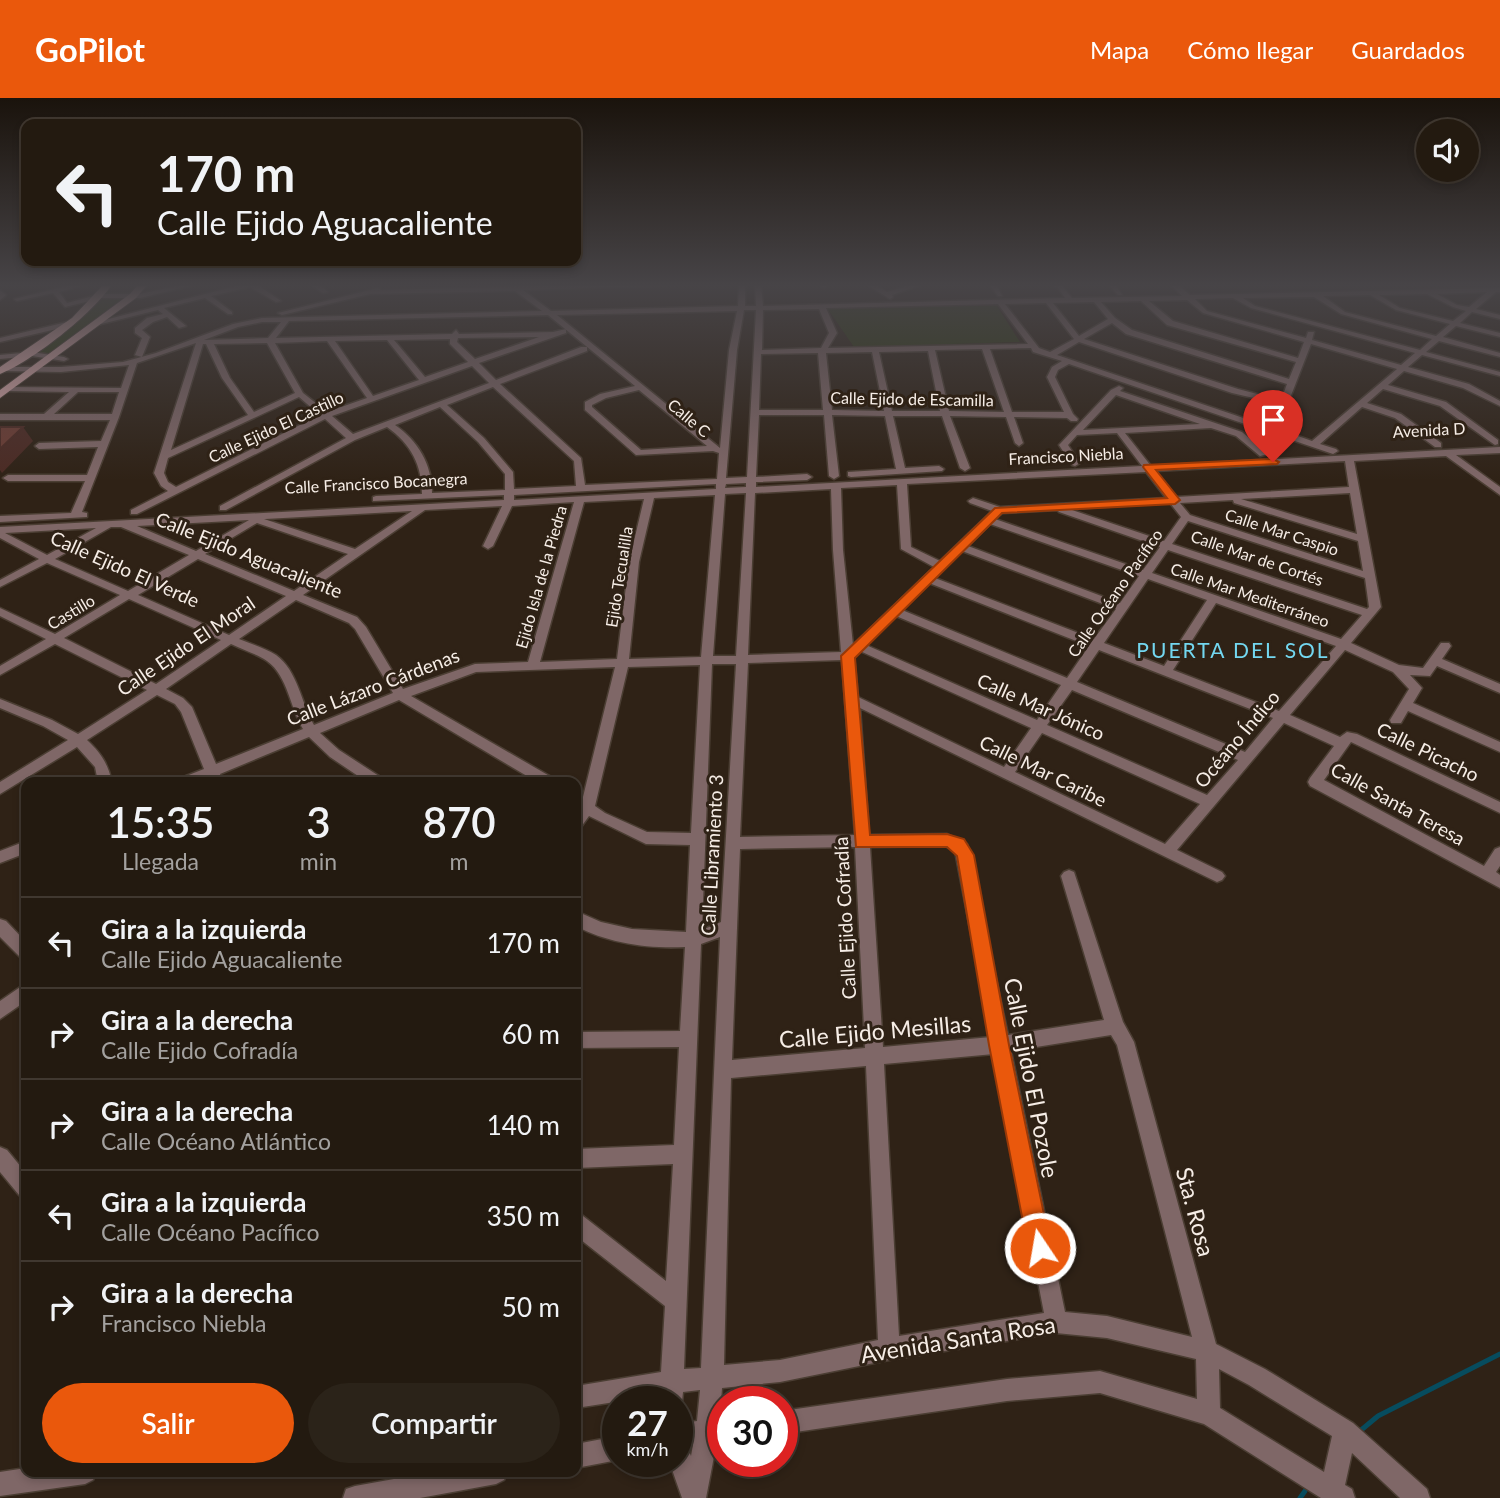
<!DOCTYPE html>
<html lang="es">
<meta charset="utf-8">
<style>
:root{--surface:#231a10;--page:#2b2319;--text:#f1f3f6;--muted:#a3a19f;--line:#403830;--accent:#ea580c}
body{margin:0;font-family:Lato,sans-serif;background:var(--page);color:var(--text);height:100vh;display:flex;flex-direction:column;font-size:26px;white-space:nowrap}
*{box-sizing:border-box;margin:0}
p{font-size:23px;color:var(--muted)}
.icon{flex:none;width:38px;height:38px;fill:none;stroke:currentColor;stroke-width:2;stroke-linecap:round;stroke-linejoin:round}
.map{position:relative;flex:1;overflow:hidden}
.details{position:absolute;left:21px;top:679px;width:560px;height:700px;display:flex;flex-direction:column;background:var(--surface);border-radius:14px;box-shadow:0 4px 10px #0003,0 0 0 2px var(--line)}
.details>*{flex:none}
.top-card{position:absolute;left:21px;top:21px;width:560px;height:147px;border-radius:14px;box-shadow:0 4px 10px #0003,0 0 0 2px var(--line);background:#231a10;color:var(--text);overflow:hidden}
.buttons{position:absolute;left:1416px;top:21px;display:grid;gap:14px}
.buttons a{display:grid;place-items:center;width:63px;height:63px;border-radius:50%;background:var(--surface);box-shadow:0 4px 10px #0003,0 0 0 2px var(--line);font-size:35px}
.speed{position:absolute;left:602px;top:1288px;display:flex;gap:14px;font-size:35px;font-weight:700;text-align:center}
.speed>*{display:grid;place-content:center;width:91px;height:91px;border-radius:50%;background:var(--surface);box-shadow:0 4px 10px #0003,0 0 0 2px var(--line);line-height:1}
.speed small{font-size:18px;font-weight:400}
.speed .limit{border:10px solid #d22;background:#fff;color:#111}
.pin{position:absolute;display:grid;place-items:center;width:60px;height:60px;color:#fff;margin:-72px -30px;border-radius:50% 50% 50% 0;rotate:-45deg;box-shadow:0 0 7px #0007}
.pin .icon{rotate:45deg}
.me{position:absolute;width:77px;margin:-38px;rotate:348deg;stroke-linejoin:round;filter:drop-shadow(0 0 5px #0008)}
.turn{display:flex;align-items:center;gap:24px;height:147px;padding:0 21px;font-size:32px}
.turn .icon{width:91px;height:91px;stroke-width:2.5}
.turn b{display:block;font-size:49px;line-height:60px}
.eta{display:flex;justify-content:space-evenly;align-items:center;height:119px;text-align:center}
.eta b{font-size:42px;font-weight:600;line-height:49px}
.primary-button{display:flex;gap:14px;margin-top:auto;padding:14px 21px}
.primary-button a{flex:1;height:80px;border-radius:42px;background:var(--accent);color:#fff;font-size:28px;font-weight:600;line-height:80px;text-align:center}
.primary-button a+a{background:var(--page);color:var(--text)}
ul{padding:0;list-style:none}
li{display:flex;align-items:center;gap:21px;height:91px;padding:0 21px;border-top:2px solid var(--line)}
li div{flex:1}
li b{display:block;font-size:26px}
li em{font-style:normal}
header{display:flex;align-items:center;gap:42px;box-sizing:border-box;height:98px;padding:0 35px;background:var(--accent);color:#fff}
header strong{font-size:33px}
nav{display:flex;gap:38px;margin-inline-start:auto;font-size:24px}
.map>svg:first-child{display:block}
.green{fill:#2e3912}
.lines{fill:none;stroke-linecap:round;stroke-linejoin:round}
.stream{stroke:#074c5e;stroke-width:5}
.minor-casing{stroke:#4b3e33;stroke-width:3}
.major-casing{stroke:#4b3e33;stroke-width:2}
.minor{fill:#7f6767;fill-rule:evenodd}
.major{fill:#daa9aa;fill-rule:evenodd}
.shaded-wall{fill:#4c2b24}
.building{fill:#6c3d34;stroke:#4c2b24;stroke-width:2}
.route{fill:#ea580c;stroke:#983908;stroke-width:2}
.labels{text-anchor:middle;stroke-width:6;stroke-linejoin:round;paint-order:stroke}
.far-street-label{font-size:16px;fill:#f6ede6;stroke:#2f2216}
.street-label{font-size:19px;fill:#f6ede6;stroke:#2f2216}
.neighbourhood-label{font-size:21px;letter-spacing:2px;fill:#73d7f0;stroke:#2f2216}
.near-street-label{font-size:23px;fill:#f6ede6;stroke:#2f2216}
</style>
<header>
<strong>GoPilot</strong>
<nav><a>Mapa</a><a>Cómo llegar</a><a>Guardados</a></nav>
</header>
<div class="map">
<svg width="1500" height="1400" viewBox="0 0 1500 1400">
<rect width="100%" height="100%" fill="#2f2216"/>
<g class="green">
<polygon points="106,199 127,200 49,257 32,254"/>
<polygon points="995,205 1020,244 854,249 827,210"/>
</g>
<g class="lines">
<g class="stream">
<polyline points="1360,1333 1378,1318 1500,1256"/>
<polyline points="1300,1400 1305,1393"/>
</g>
<defs>
<g id="minor">
<polygon points="75,186 88,186 59,194 67,205 101,196 140,196 185,186 198,186 140,200 102,200 65,209 53,195 17,203 14,201"/>
<polygon points="244,186 256,186 281,203 276,204 250,189 211,198 232,214 232,216 228,216 205,200 164,210 186,228 179,230 167,219 153,224 142,232 150,239 142,259 135,257 142,240 135,235 135,230 147,220 163,216 158,212 97,227 93,225"/>
<polygon points="310,186 318,186 328,194 323,195"/>
<path d="M615 186H710L523 192 551 213 738 208 739 186H745V208H756L755 186H761L763 208 1065 200 1058 190 1050 186 1062 188 1072 200 1182 198 1170 186H1177L1190 197 1500 190V194H1496L1476 211 1500 217V221L1472 214 1460 225 1500 235V239L1456 228 1443 239 1500 255V259L1439 243 1426 254 1500 274V278L1422 257 1408 269 1469 286 1500 303V308L1463 290 1404 273 1388 287 1446 304 1498 342V346L1495 347 1440 308 1383 291 1367 305 1401 316 1441 345V349H1435L1395 320 1362 309 1320 346 1336 351 1338 353 1333 356 1069 266 1058 272 1055 279 1073 316 1078 321 1077 323H1071L1067 320 1014 319 1023 345 1019 348 1015 345 1006 319 950 318 970 370 965 373 960 370 942 318H893L905 370 939 368 944 371 942 373 851 379 848 378V374L896 371 885 318 832 317 839 378 834 381 829 378 824 317H759L756 379 807 376 812 379 807 382 756 384V389L1142 368 1117 335 1077 337 1068 347 1080 365 1075 368 1072 367 1059 347 1111 292 1119 288 1123 290 1120 293 1242 334 1268 356 1260 358 1236 338 1211 330 1125 335 1151 368 1500 349V355L1456 357 1500 389V397L1446 358 1354 363 1381 509 1351 545 1399 567 1423 570 1441 545H1449L1451 548 1442 561 1500 586V595L1437 568 1430 578 1410 577 1422 590 1413 605 1500 644V654L1408 613 1401 625H1391L1390 622 1409 591 1393 574 1345 552 1290 617 1340 639 1347 634 1357 636 1500 704V715L1351 644 1324 682 1484 768 1495 751 1500 749V768L1496 774 1500 777V790L1310 688 1308 684 1310 680 1334 648 1284 625 1177 752 1222 774 1225 778 1222 782 1217 784 860 610 869 737 947 736 967 746 1008 937 1104 922 1061 778 1064 774 1069 772 1074 774 1123 924 1134 944 1216 1246 1265 1271 1353 1325 1427 1391 1430 1400H1400L1352 1355 1345 1387 1352 1391 1355 1400H1321L1204 1326 1100 1295 1007 1303 782 1336V1313L1007 1281 1100 1273 1197 1301 1196 1261 1107 1240 1056 1235 889 1262 780 1284 722 1290 720 1319H723V1342L717 1343 706 1400H682L669 1363H677V1326L697 1323 700 1292 683 1294 682 1304 677 1313V1304H660V1297L576 1310V1288L661 1274 665 1208 576 1138V1115L583 1118 666 1183 673 1066 576 1070V1051L674 1047 679 949 576 950V934L680 933 685 849C649 851 607 845 576 828V813L601 824 632 831 686 834 690 747 646 746 589 718 581 729 576 731V714L578 710 576 708V696L583 699 615 569 476 574 411 598 553 680 555 684H537L399 602 320 635 339 652 382 680 384 684H367L330 659 309 639 220 676 223 684H209L208 681 199 684H179L181 680 204 671 181 614 175 606 157 597 87 642C101 655 108 666 112 684H98L95 669 77 649 0 696V684L68 642 43 628 0 610V601L52 622 78 636 147 592 55 546 0 577V568L46 541 0 518V510L55 536 120 497 47 465 0 489V482L39 461 0 440V429L504 402V397L373 403V399L376 398 422 396C422 367 411 346 387 329L355 342 226 412H220V408L346 340 325 321 137 416H131V412L168 393 161 388 154 375 196 245 137 265 119 319 82 414 87 415V419L0 424V418L71 415 85 383H8L3 380 8 377H87L98 349 39 351 35 348 39 345 101 343 110 322H0V316H44L69 294 8 293H5V289L121 290 129 267 61 274 3 273H0V269H61L123 264 156 255 233 226 262 220 542 213 515 193 370 196 282 217 278 215 378 190 381 192ZM1487 194 1469 209 1457 207 1437 196ZM1427 196 1453 209 1466 213 1453 223 1400 210 1379 197ZM1370 197 1396 212 1450 226 1436 238 1345 214 1323 198ZM1314 199 1341 216 1432 241 1420 252 1255 208 1243 200ZM1233 200 1251 210 1415 255 1401 267 1312 242 1314 234H1308L1306 240 1207 213 1195 201ZM1187 202 1203 215 1304 244 1298 260 1173 223 1149 203ZM1141 203 1167 227 1296 264 1289 281 1132 232 1115 220 1101 204ZM1094 204 1108 221 1079 238 1053 205ZM1046 205 1074 241 1050 254 1039 250 1005 206ZM998 206 1028 246 828 250 837 235 826 210ZM819 211 829 235 821 250 762 252 763 212ZM744 212H756L747 379 726 380 737 252ZM737 213 729 252 720 350 557 217ZM548 217 635 288 600 296 585 304V312L636 357 713 353 719 355 717 381 585 387 581 360 500 286 587 253V249H581L496 282 479 265 566 235V231L553 234 459 236 456 232 452 236 276 240 289 223ZM262 224H281L268 240 204 242 238 229ZM1112 225 1126 236 1287 286 1281 302 1238 291 1084 241ZM539 239 475 261 457 244 458 240ZM450 241V246L468 264 425 279 394 242ZM387 242 419 282 373 298 335 243ZM327 243 367 300 327 314 303 295 275 245ZM1079 244 1232 295 1279 306 1270 329 1057 257ZM267 245 295 295 254 314 230 280 214 246ZM203 246H206L222 280 248 317 171 352ZM1311 246 1397 271 1312 343 1278 331ZM1031 250 1033 254 1062 263 1052 269 1047 279 1064 314H1012L990 251ZM982 251 1004 314 949 313 935 252ZM928 253 940 313H892L879 254ZM872 254 884 313 832 312 826 255ZM818 255 823 312H759L761 256ZM472 268 489 285 353 336 332 318ZM493 289 574 363 576 388 514 391 513 374 484 340 447 307ZM639 292 707 348 641 352 592 309V307L606 300ZM78 294H119L112 316H54ZM1116 297 1200 326 1083 332ZM299 299 320 317 176 389 168 384 164 375 168 360ZM440 309 478 344 505 376V392L432 395C432 366 418 343 395 327ZM1345 363 1349 389 1176 399 1155 373ZM1146 374 1166 400 1000 409 973 400 968 403 970 405 992 413 940 463 911 449 907 386ZM746 385V389L725 390 726 386ZM716 386V391L514 402V397ZM897 387 901 451 934 469 853 547 843 452 841 390ZM831 391 833 452 841 554 748 557 755 395ZM746 395 736 558H713L725 396ZM1350 395 1357 436 1241 401ZM715 397 701 559 629 561 639 464 654 400ZM644 401 629 464 617 561 540 564 584 404ZM1233 402 1234 405 1358 443 1363 473 1190 417 1180 405ZM574 404 528 564 475 566 403 591 366 529 357 519 303 497 425 412 502 408 483 448 488 451 493 448 512 408ZM1170 405 1181 419 1164 443 1069 411ZM1057 412 1059 414 1160 449 1143 472 995 421 1002 415ZM412 413 355 451 264 421H265ZM249 422 196 453 137 428ZM1188 423 1365 480 1369 509 1367 511 1172 446ZM257 425 348 456 294 493 205 456ZM990 426 1139 478 1120 505 968 448ZM111 429H121L189 457 128 493 55 461ZM96 430 47 457 5 435ZM1168 452 1362 517 1341 541 1152 475ZM962 453 1116 511 1094 541 935 480ZM198 461 286 498 229 537 138 497ZM1148 481 1207 502 1164 568 1104 545ZM929 485 1089 548 1067 580 902 512ZM129 501 221 542 156 586 64 540ZM296 502 349 525 355 531 393 595 314 627C301 605 298 573 276 557 265 550 251 546 239 541ZM1216 505 1336 548 1279 613 1173 572ZM896 518 1061 587 1037 622 866 547ZM231 546C243 552 257 556 267 563 288 578 290 610 303 631L216 666 192 609 183 600 166 591ZM1099 552 1273 620 1245 654 1077 584ZM860 553 1031 630 1004 669 858 599 854 559ZM842 562 855 737 740 739 748 565ZM712 566H736L721 824 702 832ZM700 567 691 735 647 734 605 715 595 708 628 569ZM1072 592 1238 662 1207 697 1047 627ZM1042 635 1200 706 1165 746 1015 674ZM945 748 955 753 991 939 883 949 870 749ZM855 749 865 950 732 962 740 751ZM720 839 701 1270 684 1271 701 846ZM1111 937 1117 947 1192 1239 1107 1218 1065 1214 1011 953ZM994 956 1044 1215 899 1238 884 966ZM866 968 878 1242 780 1262 724 1267 731 980ZM1219 1271 1249 1287 1332 1338 1324 1374 1220 1310ZM693 1347 691 1358 687 1348Z"/>
<polygon points="818,186 826,186 827,188 824,190"/>
<polygon points="866,186 874,186 887,194 914,186 924,186 892,197 893,199 890,201"/>
<polygon points="989,186 996,186 1002,198 998,198"/>
<polygon points="1108,186 1115,186 1122,197 1118,197"/>
<polygon points="0,192 6,197 0,202"/>
<polygon points="67,224 70,228 0,244 0,240"/>
<polygon points="32,254 64,259 68,261 64,263 32,258 0,261 0,257"/>
<polygon points="26,743 26,755 0,765 0,753"/>
<polygon points="0,821 6,823 26,844 26,861 20,859 0,839"/>
<polygon points="26,885 26,903 0,921 0,903"/>
<polygon points="0,1049 7,1052 26,1075 26,1100 19,1097 0,1074"/>
<polygon points="618,1338 618,1362 576,1370 576,1346"/>
<polygon points="26,1370 26,1374 97,1374 93,1382 85,1386 0,1398 0,1374"/>
<polygon points="433,1374 508,1374 504,1382 496,1386 420,1400 343,1400 346,1391 355,1388"/>
</g>
<g id="major">
<path d="M104 186H112C94 215 31 264 0 276V269L72 220Z"/>
<polygon points="139,186 148,186 136,200 0,300 0,292 130,196"/>
</g>
</defs>
<use href="#minor" class="minor-casing"/>
<use href="#major" class="major-casing"/>
<use href="#minor" class="minor"/>
<use href="#major" class="major"/>
</g>
<polygon class="shaded-wall" points="23,329 33,343 2,375 0,372 0,351"/>
<polygon class="building" points="0,329 23,329 0,351"/>
<linearGradient id="sky" x2="0" y2="1"><stop stop-color="#1a130c"/><stop offset="0.49" stop-color="#474447"/><stop offset="1" stop-color="#474447" stop-opacity="0"/></linearGradient>
<rect width="1500" height="382" fill="url(#sky)"/>
<polygon class="route" points="1273,361 1279,364 1277,366 1156,372 1180,402 1175,406 1002,415 855,560 870,737 947,736 964,741 974,757 1009,947 1051,1150 1048,1158 1040,1162 1031,1158 1028,1150 989,947 957,758 947,749 856,749 841,558 995,410 1167,400 1143,369 1144,367"/>
<g class="labels">
<g class="far-street-label">
<text transform="translate(912 301) rotate(1)" y="6">Calle Ejido de Escamilla</text>
<text transform="translate(689 320) rotate(40)" y="6">Calle C</text>
<text transform="translate(276 329) rotate(-25)" y="6">Calle Ejido El Castillo</text>
<text transform="translate(1429 332) rotate(-3)" y="6">Avenida D</text>
<text transform="translate(1066 358) rotate(-3)" y="6">Francisco Niebla</text>
<text transform="translate(376 385) rotate(-3)" y="6">Calle Francisco Bocanegra</text>
<text transform="translate(1282 434) rotate(18)" y="6">Calle Mar Caspio</text>
<text transform="translate(1257 460) rotate(19)" y="6">Calle Mar de Cortés</text>
<text transform="translate(541 479) rotate(-74)" y="6">Ejido Isla de la Piedra</text>
<text transform="translate(619 479) rotate(-81)" y="6">Ejido Tecualilla</text>
<text transform="translate(1115 495) rotate(-55)" y="6">Calle Océano Pacífico</text>
<text transform="translate(1250 497) rotate(19)" y="6">Calle Mar Mediterráneo</text>
<text transform="translate(71 514) rotate(-31)" y="6">Castillo</text>
</g>
<g class="street-label">
<text transform="translate(249 457) rotate(22)" y="7">Calle Ejido Aguacaliente</text>
<text transform="translate(125 471) rotate(24)" y="7">Calle Ejido El Verde</text>
<text transform="translate(186 548) rotate(-34)" y="7">Calle Ejido El Moral</text>
<text transform="translate(373 589) rotate(-21)" y="7">Calle Lázaro Cárdenas</text>
<text transform="translate(1041 609) rotate(24)" y="7">Calle Mar Jónico</text>
<text transform="translate(1237 641) rotate(-50)" y="7">Océano Índico</text>
<text transform="translate(1428 654) rotate(26)" y="7">Calle Picacho</text>
<text transform="translate(1043 673) rotate(26)" y="7">Calle Mar Caribe</text>
<text transform="translate(1398 706) rotate(29)" y="7">Calle Santa Teresa</text>
<text transform="translate(712 757) rotate(-87)" y="7">Calle Libramiento 3</text>
<text transform="translate(845 820) rotate(-93)" y="7">Calle Ejido Cofradía</text>
</g>
<g class="neighbourhood-label">
<text x="1233" y="560">PUERTA DEL SOL</text>
</g>
<g class="near-street-label">
<text transform="translate(875 934) rotate(-5)" y="8">Calle Ejido Mesillas</text>
<text transform="translate(1031 980) rotate(79)" y="8">Calle Ejido El Pozole</text>
<text transform="translate(1195 1114) rotate(75)" y="8">Sta. Rosa</text>
<text transform="translate(958 1242) rotate(-9)" y="8">Avenida Santa Rosa</text>
</g>
</g>
</svg>
<div class="buttons">
<a><svg class="icon" aria-label="sound" viewBox="0 0 24 24"><path d="M4 9h4l5-4v14l-5-4H4zM17 9q2 3 0 6"/></svg></a>
</div>
<div class="speed"><div>27<small>km/h</small></div><div class="limit">30</div></div>
<div class="pin" style="left:1273px;top:364px;background:#d93025"><svg class="icon" aria-label="arrive" viewBox="0 0 24 24"><path d="M6 21V4h12l-3 4 3 4H6"/></svg></div>
<svg class="me" style="left:1040px;top:1150px" viewBox="-20 -20 40 40"><circle r="17" fill="#ea580c" stroke="#fff" stroke-width="3"/><path d="M0-11L8 9 0 5-8 9z" fill="#fff"/></svg>
<div class="top-card">
<div class="turn"><svg class="icon" aria-label="left" viewBox="0 0 24 24"><path d="M17 20v-9H6M10 6l-5 5 5 5"/></svg><div><b>170 m</b>Calle Ejido Aguacaliente</div></div>
</div>
<section class="details">
<div class="eta">
<div><b>15:35</b><p>Llegada</p></div>
<div><b>3</b><p>min</p></div>
<div><b>870</b><p>m</p></div>
</div>
<ul>
<li><svg class="icon" aria-label="left" viewBox="0 0 24 24"><path d="M17 20v-9H6M10 6l-5 5 5 5"/></svg><div><b>Gira a la izquierda</b><p>Calle Ejido Aguacaliente</p></div><em>170 m</em></li>
<li><svg class="icon" aria-label="right" viewBox="0 0 24 24"><path d="M7 20v-9h11M14 6l5 5-5 5"/></svg><div><b>Gira a la derecha</b><p>Calle Ejido Cofradía</p></div><em>60 m</em></li>
<li><svg class="icon" aria-label="right" viewBox="0 0 24 24"><path d="M7 20v-9h11M14 6l5 5-5 5"/></svg><div><b>Gira a la derecha</b><p>Calle Océano Atlántico</p></div><em>140 m</em></li>
<li><svg class="icon" aria-label="left" viewBox="0 0 24 24"><path d="M17 20v-9H6M10 6l-5 5 5 5"/></svg><div><b>Gira a la izquierda</b><p>Calle Océano Pacífico</p></div><em>350 m</em></li>
<li><svg class="icon" aria-label="right" viewBox="0 0 24 24"><path d="M7 20v-9h11M14 6l5 5-5 5"/></svg><div><b>Gira a la derecha</b><p>Francisco Niebla</p></div><em>50 m</em></li>
</ul>
<div class="primary-button"><a>Salir</a><a>Compartir</a></div>
</section>
</div>
